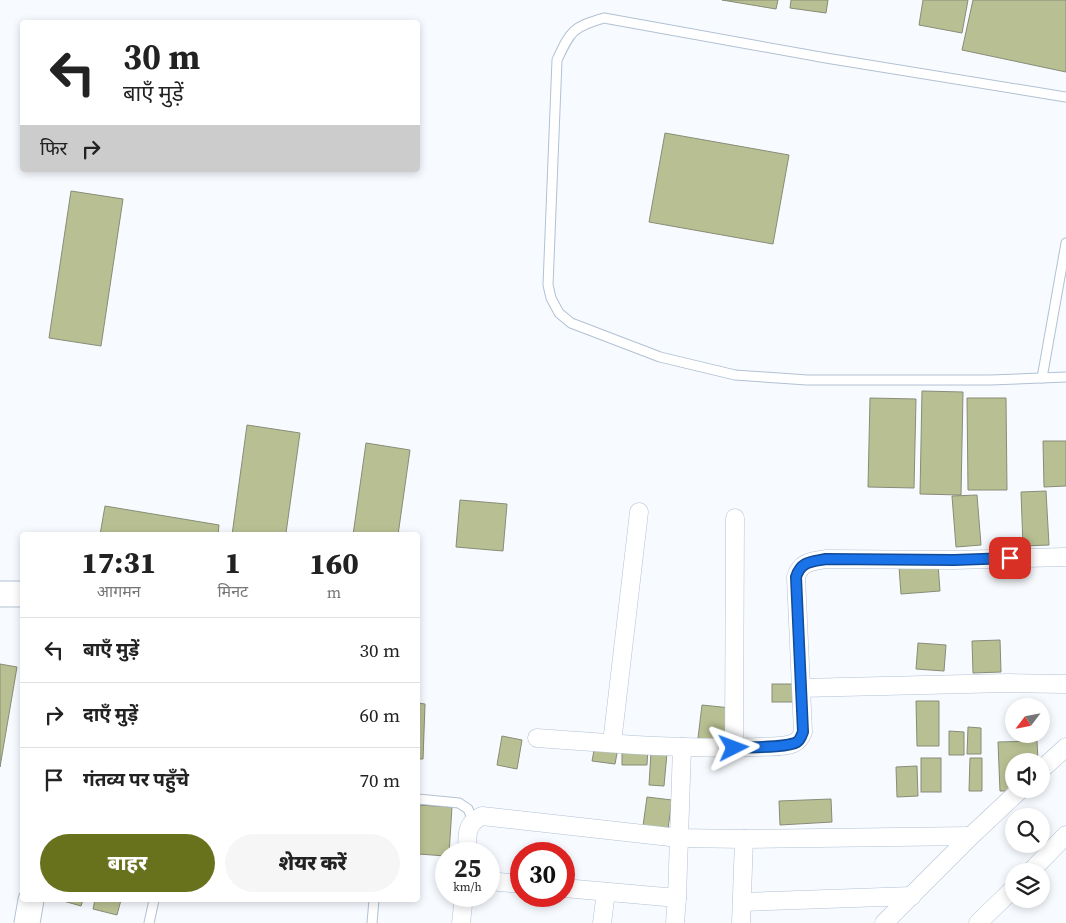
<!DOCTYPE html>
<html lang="hi">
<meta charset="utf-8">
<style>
:root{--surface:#fff;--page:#f6f6f6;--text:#222;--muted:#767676;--line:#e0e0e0;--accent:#68721c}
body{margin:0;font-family:"Source Serif 4","Noto Sans Devanagari",serif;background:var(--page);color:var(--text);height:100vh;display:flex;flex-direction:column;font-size:19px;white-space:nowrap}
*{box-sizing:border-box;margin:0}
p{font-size:16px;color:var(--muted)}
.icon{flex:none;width:28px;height:28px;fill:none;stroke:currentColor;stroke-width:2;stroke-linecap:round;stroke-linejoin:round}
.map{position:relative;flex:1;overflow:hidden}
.sheet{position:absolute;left:20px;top:532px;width:400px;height:370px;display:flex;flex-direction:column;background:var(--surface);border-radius:5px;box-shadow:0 2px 8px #0003}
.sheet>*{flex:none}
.hud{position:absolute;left:20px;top:20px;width:400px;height:152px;border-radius:5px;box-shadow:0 2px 8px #0003;background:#fff;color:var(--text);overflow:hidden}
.needle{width:32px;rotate:238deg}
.buttons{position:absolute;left:1005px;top:698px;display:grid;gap:10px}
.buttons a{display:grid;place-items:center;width:45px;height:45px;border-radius:50%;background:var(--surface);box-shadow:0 2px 8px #0003;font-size:25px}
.speed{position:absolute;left:435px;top:842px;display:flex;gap:10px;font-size:25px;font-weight:700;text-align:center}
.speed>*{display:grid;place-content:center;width:65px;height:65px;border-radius:50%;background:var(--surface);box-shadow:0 2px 8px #0003;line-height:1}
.speed small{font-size:12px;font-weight:400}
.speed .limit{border:8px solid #d22;background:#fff;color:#111}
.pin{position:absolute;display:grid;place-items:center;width:42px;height:42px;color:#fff;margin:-21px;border-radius:10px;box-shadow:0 2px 8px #0006}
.me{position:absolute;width:55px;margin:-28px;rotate:87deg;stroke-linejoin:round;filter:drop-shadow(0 0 4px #0008)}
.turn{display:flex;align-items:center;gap:18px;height:105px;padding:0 20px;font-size:22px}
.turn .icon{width:65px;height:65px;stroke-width:2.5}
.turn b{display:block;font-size:35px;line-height:42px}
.then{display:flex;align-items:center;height:48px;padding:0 20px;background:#0003;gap:10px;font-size:19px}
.eta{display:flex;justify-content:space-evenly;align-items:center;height:85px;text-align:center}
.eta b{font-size:30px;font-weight:800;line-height:35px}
.primary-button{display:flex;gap:10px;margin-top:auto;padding:10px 20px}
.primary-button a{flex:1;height:58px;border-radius:30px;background:var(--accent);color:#fff;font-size:20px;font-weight:800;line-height:58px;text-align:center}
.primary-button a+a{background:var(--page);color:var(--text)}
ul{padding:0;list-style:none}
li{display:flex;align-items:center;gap:15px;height:65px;padding:0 20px;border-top:1px solid var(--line)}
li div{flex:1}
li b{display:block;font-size:19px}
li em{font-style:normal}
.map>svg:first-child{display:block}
.building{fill:#b8c093;stroke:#888c77}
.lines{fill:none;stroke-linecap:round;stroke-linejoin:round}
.lane-casing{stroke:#b2c1d4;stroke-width:11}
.street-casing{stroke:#b2c1d4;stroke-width:19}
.secondary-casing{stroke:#b2c1d4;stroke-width:27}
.lane{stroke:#fff;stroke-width:9}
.street{stroke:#fff;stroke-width:18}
.secondary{stroke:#fff;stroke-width:25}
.route-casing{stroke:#114b97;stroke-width:12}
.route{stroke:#1a73e8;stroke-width:9}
</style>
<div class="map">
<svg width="1066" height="923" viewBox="0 0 1066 923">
<rect width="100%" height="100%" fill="#f7fafe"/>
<g class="building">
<polygon points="722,0 778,0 776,9"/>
<polygon points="791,0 828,0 826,13 790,8"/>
<polygon points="923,0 968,0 962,33 919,25"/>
<polygon points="973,0 1066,0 1066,72 962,50"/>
<polygon points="665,133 789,155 773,244 649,222"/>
<polygon points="71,191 123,199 101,346 49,338"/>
<polygon points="922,391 963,392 961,495 920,494"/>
<polygon points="870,398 916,399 914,488 868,487"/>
<polygon points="967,398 1006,398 1007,490 968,490"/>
<polygon points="247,425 300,433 286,533 300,535 232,535"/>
<polygon points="1043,441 1066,441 1066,486 1044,487"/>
<polygon points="366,443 410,450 398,535 353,535"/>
<polygon points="1046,491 1049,545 1023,546 1021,492"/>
<polygon points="977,495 981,545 956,547 952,496"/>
<polygon points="460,500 507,504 503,551 456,547"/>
<polygon points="105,506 219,525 218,535 100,535"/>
<polygon points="938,564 940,591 901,594 899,567"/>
<polygon points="1000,640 1001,672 973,673 972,641"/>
<polygon points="918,643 946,645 944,671 916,669"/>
<polygon points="0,664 17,667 0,767"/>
<rect x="772" y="684" width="29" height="18"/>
<polygon points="916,701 939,701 939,746 917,746"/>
<polygon points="418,703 425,704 423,759 418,759"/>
<polygon points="702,705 731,708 728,742 698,738"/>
<polygon points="968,727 981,728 981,754 967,754"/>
<polygon points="949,731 964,732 964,755 949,755"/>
<polygon points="502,736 522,740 517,769 497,765"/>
<polygon points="1037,741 1038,761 1014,761 1014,784 1006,791 1000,791 998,742"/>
<polygon points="595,745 618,748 615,764 592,761"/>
<polygon points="622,747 648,748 647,765 622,765"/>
<polygon points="651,752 667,753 664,786 649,785"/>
<rect x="921" y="758" width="20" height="34"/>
<polygon points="970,758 982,758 982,791 969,791"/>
<polygon points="917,766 918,796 897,797 896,767"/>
<polygon points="647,797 672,800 668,829 643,826"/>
<polygon points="831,799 832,822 780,825 779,801"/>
<polygon points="418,805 452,807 449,854 446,854 446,856 418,854"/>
<polygon points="60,900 83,900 81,906"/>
<polygon points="95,900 121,900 117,915 93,909"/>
</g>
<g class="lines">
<defs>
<g id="lane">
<path d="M1066 97 826 58 604 18C573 27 571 30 557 60L548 285 551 298 559 313 571 323 660 357 735 375 807 380H990L1066 377"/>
<polyline points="1042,378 1066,243"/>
<polyline points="418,799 459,803 468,809 473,820"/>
<polyline points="149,923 154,900"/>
<polyline points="372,923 374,900"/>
</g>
<g id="street">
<polyline points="801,688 1008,683 1066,684"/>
<path d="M537 738C609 743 683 750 756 747 768 746 783 748 794 743 799 741 801 737 803 732L796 577C801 561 811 562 826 559L953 560 1066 557"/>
<polyline points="612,743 639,512"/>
<polyline points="734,748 735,518"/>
<polyline points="1041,770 1066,747"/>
<path d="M467 854C468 837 464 824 482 816L679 838 744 839 971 836"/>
<polyline points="1031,871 1066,835"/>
<polyline points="489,881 521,884"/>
<polyline points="564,888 677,898"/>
<polyline points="742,902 912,896"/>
<polyline points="461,923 464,896"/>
<polyline points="602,923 606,892"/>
<polyline points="675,923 677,898 682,747"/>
<polyline points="741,923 744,839"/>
<polyline points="884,923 971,836 1021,789"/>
<polyline points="978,923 1014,888"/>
</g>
<g id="secondary">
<polyline points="0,594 22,594"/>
<polyline points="27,923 31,900"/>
</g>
</defs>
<use href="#lane" class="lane-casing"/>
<use href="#street" class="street-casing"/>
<use href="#secondary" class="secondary-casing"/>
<use href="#lane" class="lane"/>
<use href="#street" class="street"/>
<use href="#secondary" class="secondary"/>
</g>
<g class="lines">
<defs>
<path id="route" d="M734 748C747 747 787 748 797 742 801 739 801 736 803 732L796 577C801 561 811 562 826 559L954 560 1010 558"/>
</defs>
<use href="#route" class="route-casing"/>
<use href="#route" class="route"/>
</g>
</svg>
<div class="buttons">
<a><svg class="needle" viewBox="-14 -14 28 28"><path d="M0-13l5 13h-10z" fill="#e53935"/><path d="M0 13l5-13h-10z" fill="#767676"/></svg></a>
<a><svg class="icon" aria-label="sound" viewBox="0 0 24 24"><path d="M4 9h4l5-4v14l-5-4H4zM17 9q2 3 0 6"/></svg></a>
<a><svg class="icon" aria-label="search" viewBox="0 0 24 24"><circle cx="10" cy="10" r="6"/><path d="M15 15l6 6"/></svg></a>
<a><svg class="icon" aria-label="layers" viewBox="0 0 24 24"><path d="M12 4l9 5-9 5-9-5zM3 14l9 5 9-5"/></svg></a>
</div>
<div class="speed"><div>25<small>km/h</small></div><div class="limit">30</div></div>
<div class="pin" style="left:1010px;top:558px;background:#d93025"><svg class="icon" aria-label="arrive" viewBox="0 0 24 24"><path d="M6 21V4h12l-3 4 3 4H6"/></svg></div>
<svg class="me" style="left:734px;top:748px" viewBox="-20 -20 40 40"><path d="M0-17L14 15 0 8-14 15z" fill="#1a73e8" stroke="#fff" stroke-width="4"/></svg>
<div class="hud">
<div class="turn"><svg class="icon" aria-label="left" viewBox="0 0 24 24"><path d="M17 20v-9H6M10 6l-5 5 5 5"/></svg><div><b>30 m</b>बाएँ मुड़ें</div></div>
<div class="then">फिर<svg class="icon" aria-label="right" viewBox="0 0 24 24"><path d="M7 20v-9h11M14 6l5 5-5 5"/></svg></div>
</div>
<section class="sheet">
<div class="eta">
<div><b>17:31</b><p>आगमन</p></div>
<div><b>1</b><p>मिनट</p></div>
<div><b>160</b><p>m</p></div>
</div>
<ul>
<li><svg class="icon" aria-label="left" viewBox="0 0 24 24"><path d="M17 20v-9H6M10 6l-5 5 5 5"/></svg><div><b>बाएँ मुड़ें</b></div><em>30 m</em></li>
<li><svg class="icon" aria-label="right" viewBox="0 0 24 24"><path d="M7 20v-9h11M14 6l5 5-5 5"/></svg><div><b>दाएँ मुड़ें</b></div><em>60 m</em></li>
<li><svg class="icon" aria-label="arrive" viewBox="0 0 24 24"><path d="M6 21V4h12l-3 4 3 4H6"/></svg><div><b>गंतव्य पर पहुँचे</b></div><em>70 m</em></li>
</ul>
<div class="primary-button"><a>बाहर</a><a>शेयर करें</a></div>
</section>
</div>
